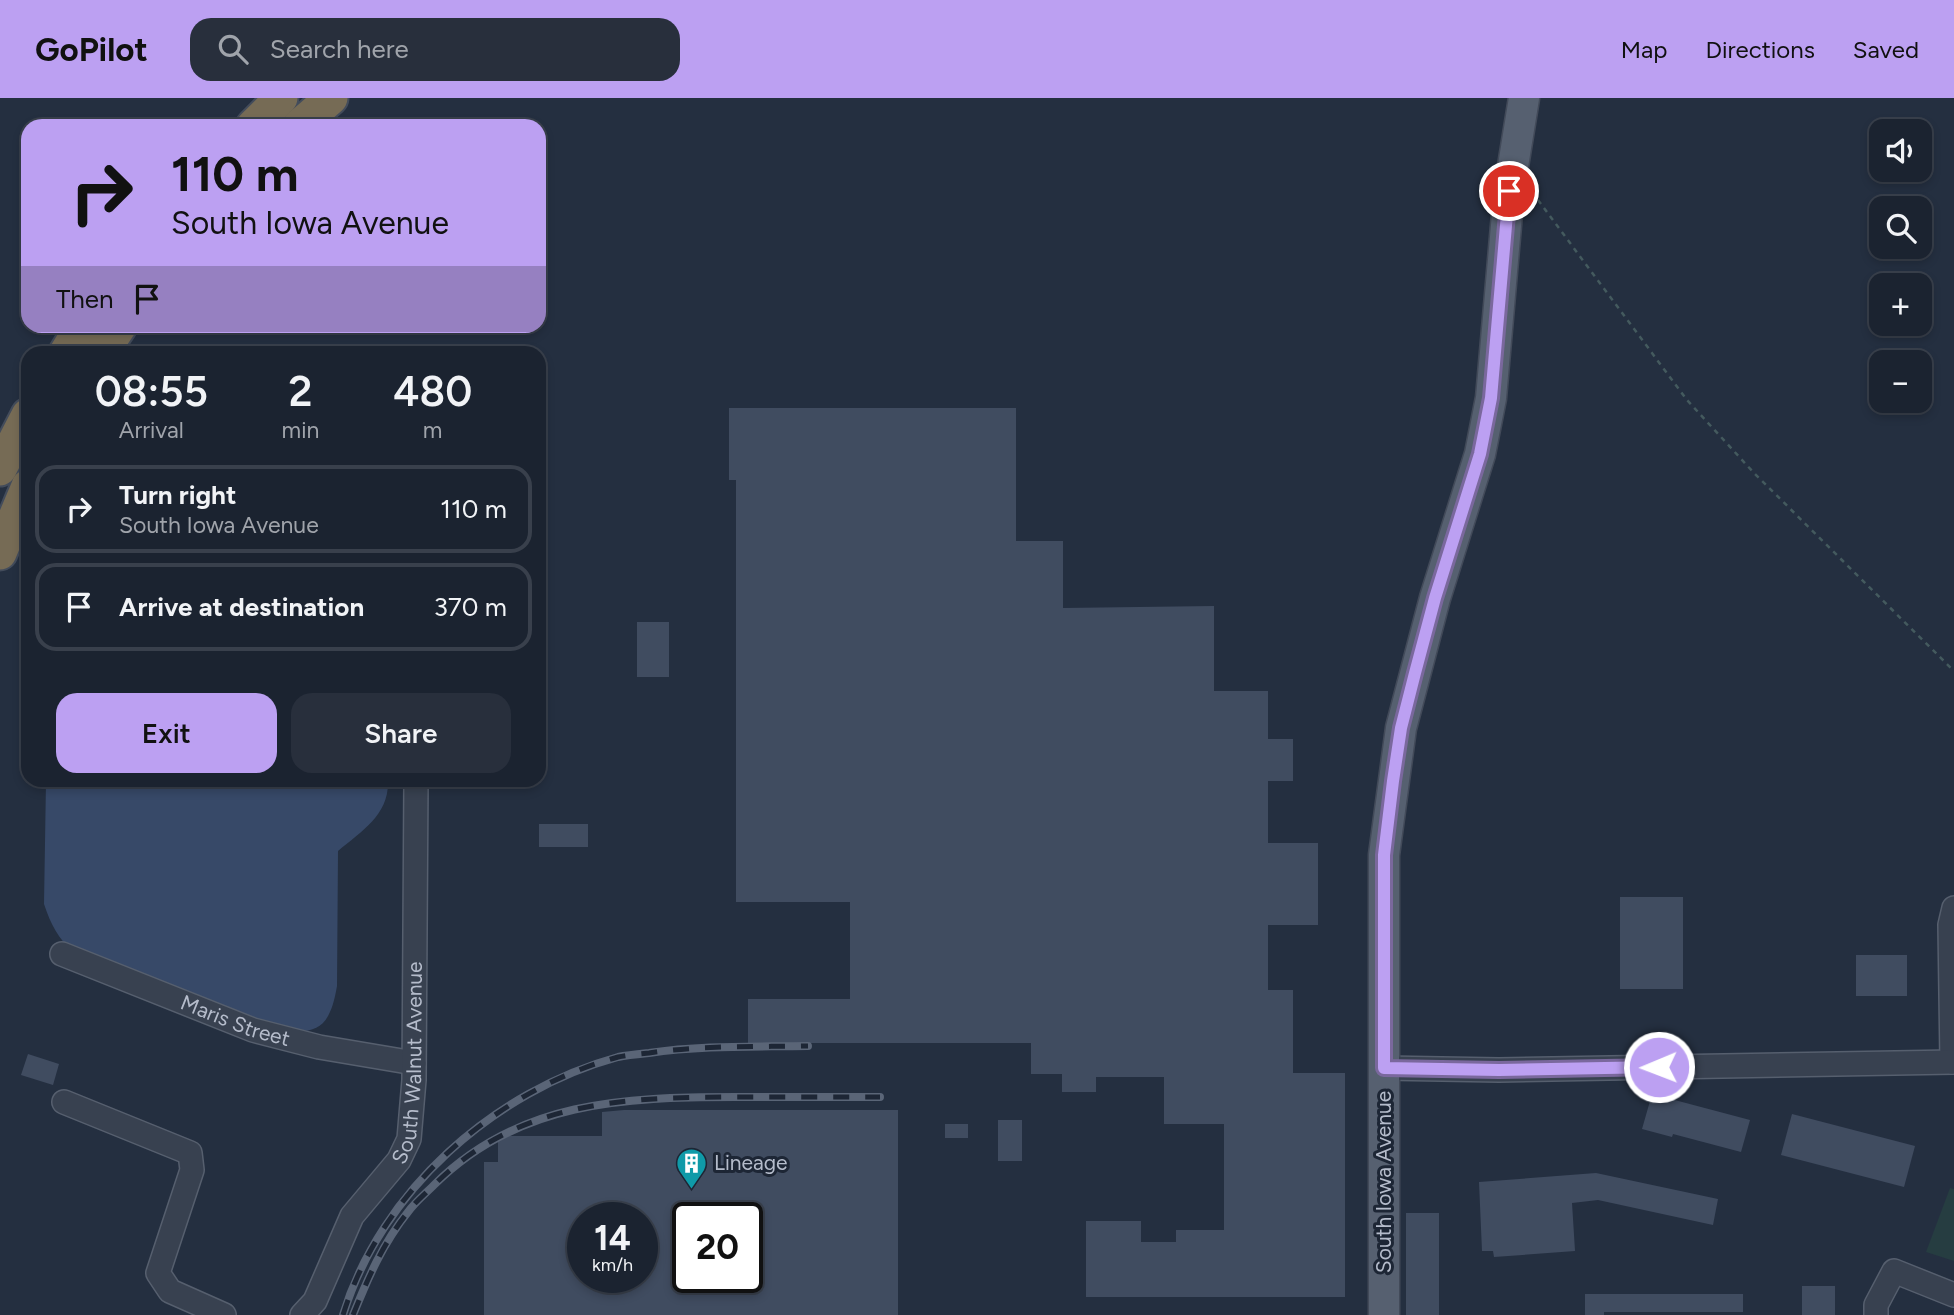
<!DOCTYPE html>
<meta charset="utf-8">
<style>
:root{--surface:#1b2330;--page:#282f3c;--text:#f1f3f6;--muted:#a0a4ab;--line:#39404c;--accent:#bca0f2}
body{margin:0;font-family:Figtree,sans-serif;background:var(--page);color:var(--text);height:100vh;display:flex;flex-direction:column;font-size:26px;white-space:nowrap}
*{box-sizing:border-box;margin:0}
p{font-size:23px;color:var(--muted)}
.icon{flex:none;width:38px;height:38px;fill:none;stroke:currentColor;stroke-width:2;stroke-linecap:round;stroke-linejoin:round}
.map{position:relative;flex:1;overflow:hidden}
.side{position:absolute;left:21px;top:248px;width:525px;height:441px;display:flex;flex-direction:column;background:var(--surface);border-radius:21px;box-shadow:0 4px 10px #0003,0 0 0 2px var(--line)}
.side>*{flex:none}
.top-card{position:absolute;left:21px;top:21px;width:525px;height:214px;border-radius:21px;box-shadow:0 4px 10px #0003,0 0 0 2px var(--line);background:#bca0f2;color:#111;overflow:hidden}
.controls{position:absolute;left:1869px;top:21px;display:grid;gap:14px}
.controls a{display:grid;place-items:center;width:63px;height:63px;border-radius:14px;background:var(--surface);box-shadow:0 4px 10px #0003,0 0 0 2px var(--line);font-size:35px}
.speed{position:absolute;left:567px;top:1104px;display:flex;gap:14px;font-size:35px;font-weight:700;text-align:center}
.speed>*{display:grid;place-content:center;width:91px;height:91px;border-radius:50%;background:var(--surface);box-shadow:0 4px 10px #0003,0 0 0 2px var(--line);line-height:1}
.speed small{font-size:18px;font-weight:400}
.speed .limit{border:4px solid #111;border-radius:10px;background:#fff;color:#111}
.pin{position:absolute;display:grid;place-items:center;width:60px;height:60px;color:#fff;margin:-30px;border:4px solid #fff;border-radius:50%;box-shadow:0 2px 7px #0007}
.me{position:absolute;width:77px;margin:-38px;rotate:269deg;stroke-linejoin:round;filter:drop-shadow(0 0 5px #0008)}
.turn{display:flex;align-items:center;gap:24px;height:147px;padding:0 35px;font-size:32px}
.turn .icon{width:91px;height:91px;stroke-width:2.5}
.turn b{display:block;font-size:49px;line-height:60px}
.then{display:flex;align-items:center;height:66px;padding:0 35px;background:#0003;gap:14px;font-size:26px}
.eta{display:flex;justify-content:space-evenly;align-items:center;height:119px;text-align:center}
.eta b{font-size:42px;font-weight:600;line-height:49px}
.button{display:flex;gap:14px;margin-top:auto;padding:14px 35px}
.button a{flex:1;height:80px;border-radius:21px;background:var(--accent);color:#111;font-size:28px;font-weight:600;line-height:80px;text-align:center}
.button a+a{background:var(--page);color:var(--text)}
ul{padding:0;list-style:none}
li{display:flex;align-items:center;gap:21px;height:88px;margin:0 14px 10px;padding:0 21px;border:4px solid var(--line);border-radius:21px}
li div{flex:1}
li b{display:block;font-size:26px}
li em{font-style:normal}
header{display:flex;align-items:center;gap:42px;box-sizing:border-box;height:98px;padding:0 35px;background:var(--accent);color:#111}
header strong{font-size:33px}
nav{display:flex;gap:38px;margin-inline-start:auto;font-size:24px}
.search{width:490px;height:63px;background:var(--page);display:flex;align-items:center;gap:18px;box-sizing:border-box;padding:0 24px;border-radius:21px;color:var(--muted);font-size:26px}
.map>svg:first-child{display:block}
.green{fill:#263d41}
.water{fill:#374968}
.building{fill:#404c60;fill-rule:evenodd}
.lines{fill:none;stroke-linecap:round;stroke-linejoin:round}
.minor-casing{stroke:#565f6e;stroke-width:26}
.major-casing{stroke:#424a59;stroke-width:33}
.highway-casing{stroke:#434c5b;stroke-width:37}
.path{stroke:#445a5e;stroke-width:2.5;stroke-dasharray:5 5;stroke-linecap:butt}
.minor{stroke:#384150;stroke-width:23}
.major{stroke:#566070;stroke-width:30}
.highway{stroke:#766b55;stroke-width:33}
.rail-casing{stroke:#5a6577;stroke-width:8}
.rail{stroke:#1d2635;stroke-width:5;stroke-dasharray:16;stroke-linecap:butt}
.route-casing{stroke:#7a689d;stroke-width:18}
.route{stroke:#bca0f2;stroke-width:12}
.labels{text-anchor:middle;stroke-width:6;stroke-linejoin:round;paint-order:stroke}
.street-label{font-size:21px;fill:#b5bccb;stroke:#1d2635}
.poi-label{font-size:21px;fill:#b5bccb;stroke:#1d2635;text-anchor:start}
</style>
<header>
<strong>GoPilot</strong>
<div class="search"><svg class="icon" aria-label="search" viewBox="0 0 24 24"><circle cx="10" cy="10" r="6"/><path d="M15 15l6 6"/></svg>Search here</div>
<nav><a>Map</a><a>Directions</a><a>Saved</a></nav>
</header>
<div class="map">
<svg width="1954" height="1217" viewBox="0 0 1954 1217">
<rect width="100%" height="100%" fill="#242f40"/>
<polygon class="green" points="1950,1090 1954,1091 1954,1163 1926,1154"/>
<path class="water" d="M46 683H388C389 717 362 733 338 753L337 888C329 936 313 937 270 930L74 855C58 840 51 827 44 806Z"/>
<g class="building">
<polygon points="729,310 1016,310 1016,443 1063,443 1063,510 1214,508 1214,593 1268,593 1268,641 1293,641 1293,683 1268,683 1268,745 1318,745 1318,827 1268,827 1268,892 1293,892 1293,975 1345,975 1345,1199 1086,1199 1086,1123 1141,1123 1141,1144 1176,1144 1176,1132 1224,1132 1224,1026 1164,1026 1164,979 1096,979 1096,994 1062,994 1062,976 1031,976 1031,945 748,945 748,901 850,901 850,804 736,804 736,382 729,382"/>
<rect x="637" y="524" width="32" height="55"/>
<rect x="539" y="726" width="49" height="23"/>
<rect x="1620" y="799" width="63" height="92"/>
<rect x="1856" y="857" width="51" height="41"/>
<polygon points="28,956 59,966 53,987 21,977"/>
<polygon points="1652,996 1750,1022 1741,1054 1673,1036 1672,1039 1642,1031"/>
<path d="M624 1012H898V1217H484V1064H498V1042L507 1038H602V1014ZM583 1120H642V1180H583ZM688 1120H747V1180H688Z"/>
<polygon points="1792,1016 1915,1048 1904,1089 1781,1057"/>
<rect x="998" y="1022" width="24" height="41"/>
<rect x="945" y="1026" width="23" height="14"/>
<polygon points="1596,1075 1718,1101 1713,1127 1598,1102 1572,1105 1575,1153 1494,1159 1493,1153 1482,1153 1479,1084"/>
<rect x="1406" y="1115" width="33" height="102"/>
<rect x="1802" y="1188" width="33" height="29"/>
<polygon points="1585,1196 1743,1196 1743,1214 1604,1214 1604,1217 1585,1217"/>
</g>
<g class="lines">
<defs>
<g id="minor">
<path id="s1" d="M62 856 253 932 319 949 414 965"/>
<polyline points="1952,964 1950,827 1954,810"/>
<polyline points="1384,970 1499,972 1954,964"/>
<polyline points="64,1004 190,1055 192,1072 158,1175 170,1193 224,1217"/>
<path id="s2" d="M302 1217 315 1203 352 1118 399 1062 409 1041 414 982 416 682"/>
<polyline points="1876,1217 1876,1207 1894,1173 1954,1197"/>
</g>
<polyline id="major" points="1384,1217 1384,757 1401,630 1435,500 1480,356 1491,300 1509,93 1524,0"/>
<g id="highway">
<polyline points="253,28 281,0"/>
<polyline points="299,28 331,0"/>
<polyline points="65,256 82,228"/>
<polyline points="101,256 120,228"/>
<polyline points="0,371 28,317"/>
<polyline points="0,455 28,388"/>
</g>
</defs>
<use href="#minor" class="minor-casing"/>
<use href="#major" class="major-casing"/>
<use href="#highway" class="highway-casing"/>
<polyline class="path" points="1532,94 1687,302 1754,375 1954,573"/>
<use href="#minor" class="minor"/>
<use href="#major" class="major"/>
<use href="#highway" class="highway"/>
<defs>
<g id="rail">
<path d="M343 1217C381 1093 494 993 618 959 628 957 639 956 649 955 702 947 755 949 808 948"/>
<path d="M353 1217C368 1180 383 1145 408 1114 415 1104 425 1096 434 1087 518 1003 624 999 736 999 784 999 832 999 880 999"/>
</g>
</defs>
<use href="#rail" class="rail-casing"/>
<use href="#rail" class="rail"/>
</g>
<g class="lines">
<defs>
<polyline id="route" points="1509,93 1491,300 1480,356 1435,500 1415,575 1401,630 1393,683 1384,757 1384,970 1499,972 1659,969"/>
</defs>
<use href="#route" class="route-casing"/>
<use href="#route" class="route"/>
</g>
<defs>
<symbol id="building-pin" viewBox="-11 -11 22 30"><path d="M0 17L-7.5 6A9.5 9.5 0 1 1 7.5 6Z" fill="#0f9aa8" stroke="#1d2635"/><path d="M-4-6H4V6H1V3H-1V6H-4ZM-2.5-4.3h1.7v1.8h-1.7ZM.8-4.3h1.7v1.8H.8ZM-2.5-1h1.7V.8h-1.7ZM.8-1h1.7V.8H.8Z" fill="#fff"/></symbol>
</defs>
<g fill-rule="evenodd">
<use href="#building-pin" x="674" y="1048" width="35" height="47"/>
</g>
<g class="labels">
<g class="street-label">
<text dy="7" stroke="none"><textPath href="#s1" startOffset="186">Maris Street</textPath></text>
<text dy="7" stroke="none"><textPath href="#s2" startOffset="284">South Walnut Avenue</textPath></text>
<text transform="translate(1384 1084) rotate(-90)" y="7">South Iowa Avenue</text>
</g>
<g class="poi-label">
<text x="714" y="1072">Lineage</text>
</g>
</g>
</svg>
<div class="controls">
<a><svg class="icon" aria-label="sound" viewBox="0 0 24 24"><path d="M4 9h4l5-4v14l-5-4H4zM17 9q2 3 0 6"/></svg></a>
<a><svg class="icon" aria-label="search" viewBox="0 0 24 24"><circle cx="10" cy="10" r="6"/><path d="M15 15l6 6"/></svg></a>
<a>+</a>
<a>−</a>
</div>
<div class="speed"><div>14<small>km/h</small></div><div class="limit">20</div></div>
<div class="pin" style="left:1509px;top:93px;background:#d93025"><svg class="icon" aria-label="arrive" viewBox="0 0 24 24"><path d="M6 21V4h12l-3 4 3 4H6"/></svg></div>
<svg class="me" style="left:1659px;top:969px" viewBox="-20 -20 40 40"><circle r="17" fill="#bca0f2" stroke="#fff" stroke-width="3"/><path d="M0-11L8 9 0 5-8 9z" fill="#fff"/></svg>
<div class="top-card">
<div class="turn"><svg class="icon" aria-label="right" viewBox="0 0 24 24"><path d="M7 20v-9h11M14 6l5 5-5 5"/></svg><div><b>110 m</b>South Iowa Avenue</div></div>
<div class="then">Then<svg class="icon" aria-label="arrive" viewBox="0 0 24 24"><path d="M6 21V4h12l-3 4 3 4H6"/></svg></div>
</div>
<section class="side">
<div class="eta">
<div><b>08:55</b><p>Arrival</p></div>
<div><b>2</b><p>min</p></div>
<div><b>480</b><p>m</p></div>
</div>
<ul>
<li><svg class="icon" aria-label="right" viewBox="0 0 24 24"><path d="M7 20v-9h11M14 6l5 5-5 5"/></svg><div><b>Turn right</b><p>South Iowa Avenue</p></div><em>110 m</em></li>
<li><svg class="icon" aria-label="arrive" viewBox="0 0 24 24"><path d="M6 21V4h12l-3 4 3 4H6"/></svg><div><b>Arrive at destination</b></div><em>370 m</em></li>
</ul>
<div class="button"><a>Exit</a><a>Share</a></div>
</section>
</div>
